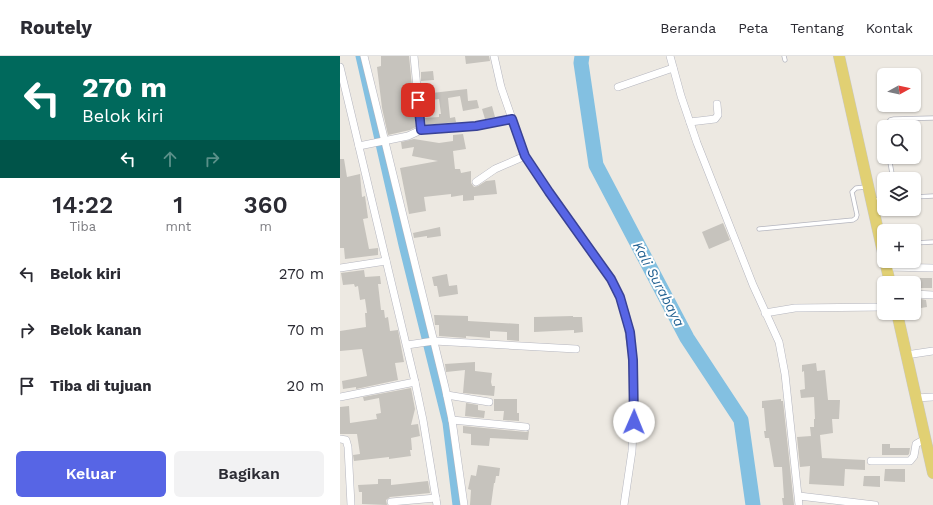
<!DOCTYPE html>
<html lang="id">
<meta charset="utf-8">
<style>
:root{--surface:#fff;--page:#f2f2f3;--text:#2b2b33;--muted:#7c7c81;--line:#e1e1e2;--accent:#5765e5}
body{margin:0;font-family:"Work Sans",sans-serif;background:var(--page);color:var(--text);height:100vh;display:flex;flex-direction:column;font-size:15px;white-space:nowrap}
*{box-sizing:border-box;margin:0}
p{font-size:13px;color:var(--muted)}
.icon{flex:none;width:22px;height:22px;fill:none;stroke:currentColor;stroke-width:2;stroke-linecap:round;stroke-linejoin:round}
.map{position:relative;flex:1;overflow:hidden}
.side{display:flex;flex-direction:column;background:var(--surface);width:340px}
.side>*{flex:none}
.banner{background:#00695c;color:#fff;overflow:hidden}
.needle{width:26px;rotate:82deg}
.tools{position:absolute;left:537px;top:12px;display:grid;gap:8px}
.tools a{display:grid;place-items:center;width:44px;height:44px;border-radius:6px;background:var(--surface);box-shadow:0 1px 3px #0004;font-size:20px}
.pin{position:absolute;display:grid;place-items:center;width:34px;height:34px;color:#fff;margin:-17px;border-radius:8px;box-shadow:0 2px 6px #0006}
.me{position:absolute;width:44px;margin:-22px;rotate:1deg;stroke-linejoin:round;filter:drop-shadow(0 0 3px #0008)}
.turn{display:flex;align-items:center;gap:14px;height:84px;padding:0 16px;font-size:18px}
.turn .icon{width:52px;height:52px;stroke-width:2.5}
.turn b{display:block;font-size:28px;line-height:34px}
.lanes{display:flex;align-items:center;height:38px;padding:0 16px;background:#0003;justify-content:center;gap:20px;direction:ltr}
.lanes .off{opacity:.35}
.eta{display:flex;justify-content:space-evenly;align-items:center;height:68px;text-align:center}
.eta b{font-size:24px;font-weight:600;line-height:28px}
.action{display:flex;gap:8px;margin-top:auto;padding:8px 16px}
.action a{flex:1;height:46px;border-radius:6px;background:var(--accent);color:#fff;font-size:16px;font-weight:600;line-height:46px;text-align:center}
.action a+a{background:var(--page);color:var(--text)}
ul{padding:0;list-style:none}
li{display:flex;align-items:center;gap:12px;height:56px;padding:0 16px}
li div{flex:1}
li b{display:block;font-size:15px}
li em{font-style:normal}
header{display:flex;align-items:center;gap:24px;box-sizing:border-box;height:56px;padding:0 20px;background:var(--surface);border-bottom:1px solid var(--line)}
header strong{font-size:19px}
nav{display:flex;gap:22px;margin-inline-start:auto;font-size:14px}
main{display:flex;flex:1;min-height:0}
.map>svg:first-child{display:block}
.lines{fill:none;stroke-linecap:round;stroke-linejoin:round}
.canal{stroke:#83c0e1;stroke-width:9}
.river{stroke:#83c0e1;stroke-width:15}
.building{fill:#c6c3bd}
.service-casing{stroke:#b5b6bf;stroke-width:5}
.minor-casing{stroke:#b5b6bf;stroke-width:8}
.primary-casing{stroke:#c8c8c8;stroke-width:12}
.service{stroke:#fff;stroke-width:3.5}
.minor{stroke:#fff;stroke-width:7}
.primary{stroke:#e1d073;stroke-width:11}
.route-casing{stroke:#394295;stroke-width:10}
.route{stroke:#5765e5;stroke-width:7}
.labels{text-anchor:middle;stroke-width:4;stroke-linejoin:round;paint-order:stroke}
.water-label{font-size:14px;font-style:italic;fill:#1f5f90;stroke:#fff}
</style>
<header>
<strong>Routely</strong>
<nav><a>Beranda</a><a>Peta</a><a>Tentang</a><a>Kontak</a></nav>
</header>
<main>
<section class="side">
<div class="banner">
<div class="turn"><svg class="icon" aria-label="left" viewBox="0 0 24 24"><path d="M17 20v-9H6M10 6l-5 5 5 5"/></svg><div><b>270 m</b>Belok kiri</div></div>
<div class="lanes"><svg class="icon" aria-label="left" viewBox="0 0 24 24"><path d="M17 20v-9H6M10 6l-5 5 5 5"/></svg><svg class="icon off" aria-label="ahead" viewBox="0 0 24 24"><path d="M12 20V5M6 11l6-6 6 6"/></svg><svg class="icon off" aria-label="right" viewBox="0 0 24 24"><path d="M7 20v-9h11M14 6l5 5-5 5"/></svg></div>
</div>
<div class="eta">
<div><b>14:22</b><p>Tiba</p></div>
<div><b>1</b><p>mnt</p></div>
<div><b>360</b><p>m</p></div>
</div>
<ul>
<li><svg class="icon" aria-label="left" viewBox="0 0 24 24"><path d="M17 20v-9H6M10 6l-5 5 5 5"/></svg><div><b>Belok kiri</b></div><em>270 m</em></li>
<li><svg class="icon" aria-label="right" viewBox="0 0 24 24"><path d="M7 20v-9h11M14 6l5 5-5 5"/></svg><div><b>Belok kanan</b></div><em>70 m</em></li>
<li><svg class="icon" aria-label="arrive" viewBox="0 0 24 24"><path d="M6 21V4h12l-3 4 3 4H6"/></svg><div><b>Tiba di tujuan</b></div><em>20 m</em></li>
</ul>
<div class="action"><a>Keluar</a><a>Bagikan</a></div>
</section>
<div class="map">
<svg width="593" height="449" viewBox="0 0 593 449">
<rect width="100%" height="100%" fill="#ede9e2"/>
<g class="lines">
<polyline class="canal" points="20,0 63,189 107,367 117,449"/>
<polyline class="river" points="242,0 241,7 256,109 347,282 401,364 413,449"/>
</g>
<g class="building">
<polygon points="41,0 69,0 76,71 70,74 48,79 42,52 37,11 41,10"/>
<polygon points="125,0 149,0 150,5 126,8"/>
<polygon points="93,15 94,24 81,25 81,16"/>
<polygon points="127,33 128,45 137,44 139,52 123,55 120,40 108,42 110,62 115,61 116,66 86,69 85,62 99,61 99,58 101,58 99,43 83,45 83,38"/>
<polygon points="152,50 155,61 145,63 142,53"/>
<polygon points="123,78 126,93 113,95 115,113 120,113 121,117 131,115 131,127 134,131 138,130 146,125 155,124 157,138 134,140 134,144 123,145 123,139 111,141 111,138 84,141 86,155 69,158 60,112 98,105 72,100 74,91 62,93 61,86 74,83 99,87 113,85 113,79"/>
<polygon points="0,103 4,103 7,121 20,118 22,141 25,140 28,162 23,163 29,193 38,192 38,199 5,203 4,192 0,192"/>
<polygon points="383,167 390,184 369,193 362,176"/>
<polygon points="100,171 101,180 87,182 87,180 74,182 73,177"/>
<polygon points="24,214 25,221 40,220 41,228 38,228 41,254 44,254 45,262 48,261 50,275 58,274 64,306 55,307 58,324 16,333 16,331 3,333 2,325 27,320 22,293 0,295 0,275 26,271 25,257 27,257 25,243 20,244 18,230 15,231 14,228 3,229 1,217"/>
<polygon points="107,218 109,230 117,229 118,238 99,241 97,230 94,230 92,221"/>
<rect x="574" y="222" width="18" height="10"/>
<polygon points="581,243 586,244 587,251 575,253 574,244"/>
<polygon points="94,259 128,260 128,265 179,268 179,285 167,284 167,276 150,275 150,282 126,280 126,282 99,280 99,269 95,269"/>
<polygon points="233,260 233,261 242,261 243,276 234,277 234,274 194,276 194,261"/>
<polygon points="135,306 135,315 152,317 151,326 152,330 155,330 154,340 123,337 125,314 106,316 105,308"/>
<polygon points="476,307 477,315 485,314 488,344 500,344 499,363 492,363 493,377 480,379 482,402 525,404 525,414 505,413 504,430 469,428 470,410 460,411 457,381 471,380 470,371 474,371 474,363 475,363 474,341 461,342 460,334 465,333 464,315 462,316 462,309"/>
<polygon points="71,332 75,353 71,369 78,368 80,380 71,382 72,394 70,394 71,400 49,403 49,401 14,405 13,399 20,398 17,378 0,378 0,351 9,350 10,367 37,363 36,358 41,357 39,342 24,345 23,341"/>
<polygon points="154,343 177,343 177,357 179,357 179,365 163,364 164,355 154,355"/>
<polygon points="441,343 441,345 443,345 454,449 443,449 442,442 444,442 442,411 434,411 429,382 425,382 424,375 426,375 424,352 422,352 422,345"/>
<polygon points="126,347 138,349 138,354 145,355 144,362 125,360"/>
<polygon points="123,370 186,376 189,375 188,384 150,382 149,390 131,389 131,378 123,377"/>
<polygon points="542,388 550,388 550,392 570,392 569,398 568,399 542,399"/>
<polygon points="138,409 160,412 159,420 156,420 155,427 154,427 151,449 130,449 131,434 128,433 131,419 136,420"/>
<polygon points="545,413 565,413 565,426 544,425"/>
<polygon points="524,420 540,420 540,431 523,430"/>
<polygon points="38,423 51,423 51,429 88,425 90,437 50,441 46,444 47,449 22,448 22,436 19,436 18,429 38,428"/>
</g>
<g class="lines">
<defs>
<g id="service">
<polyline points="444,0 445,4"/>
<polyline points="546,71 550,64 554,63 593,62"/>
<polyline points="549,101 553,123"/>
<polyline points="574,141 593,140"/>
<polyline points="533,144 544,143"/>
<polyline points="419,173 513,164 516,162 517,159 512,136 516,132 526,131"/>
<polyline points="574,187 593,186"/>
</g>
<g id="minor">
<polyline points="24,0 105,331 112,364 124,449"/>
<polyline points="154,0 161,31 185,100 209,136 271,223 280,241 286,259 293,304 294,351 292,395 284,449"/>
<polyline points="330,0 341,40 357,87 413,229 439,286 445,318 459,449"/>
<polyline points="0,11 75,326 83,364 97,449"/>
<polyline points="278,31 333,12"/>
<polyline points="350,66 375,63 378,59 377,48"/>
<polyline points="81,74 136,70 172,63"/>
<polyline points="19,90 68,80 81,74 74,0"/>
<polyline points="136,126 155,113 185,100"/>
<polyline points="546,211 593,212"/>
<polyline points="0,212 46,205"/>
<polyline points="574,238 593,239"/>
<polyline points="425,257 455,252 544,251"/>
<polyline points="67,289 94,285 236,293"/>
<polyline points="566,299 593,295"/>
<polyline points="107,339 149,346"/>
<polyline points="0,341 75,326"/>
<polyline points="576,342 593,341"/>
<polyline points="112,364 186,371"/>
<polyline points="0,383 6,384 8,391 11,449"/>
<polyline points="531,405 570,405 574,400 576,388 585,383"/>
<polyline points="459,440 535,449"/>
<polyline points="51,446 96,442"/>
</g>
<g id="primary">
<polyline points="499,0 544,201"/>
<polyline points="545,205 550,227"/>
<polyline points="557,257 593,417"/>
</g>
</defs>
<use href="#service" class="service-casing"/>
<use href="#minor" class="minor-casing"/>
<use href="#primary" class="primary-casing"/>
<use href="#service" class="service"/>
<use href="#minor" class="minor"/>
<use href="#primary" class="primary"/>
</g>
<g class="lines">
<defs>
<polyline id="route" points="78,44 81,74 136,70 172,63 185,100 209,136 271,223 280,241 290,276 293,304 294,366"/>
</defs>
<use href="#route" class="route-casing"/>
<use href="#route" class="route"/>
</g>
<g class="labels">
<g class="water-label">
<text transform="translate(319 228) rotate(62)" y="5">Kali Surabaya</text>
</g>
</g>
</svg>
<div class="tools">
<a><svg class="needle" viewBox="-14 -14 28 28"><path d="M0-13l5 13h-10z" fill="#e53935"/><path d="M0 13l5-13h-10z" fill="#7c7c81"/></svg></a>
<a><svg class="icon" aria-label="search" viewBox="0 0 24 24"><circle cx="10" cy="10" r="6"/><path d="M15 15l6 6"/></svg></a>
<a><svg class="icon" aria-label="layers" viewBox="0 0 24 24"><path d="M12 4l9 5-9 5-9-5zM3 14l9 5 9-5"/></svg></a>
<a>+</a>
<a>−</a>
</div>
<div class="pin" style="left:78px;top:44px;background:#d93025"><svg class="icon" aria-label="arrive" viewBox="0 0 24 24"><path d="M6 21V4h12l-3 4 3 4H6"/></svg></div>
<svg class="me" style="left:294px;top:366px" viewBox="-20 -20 40 40"><circle r="19" fill="#fff"/><path d="M0-13L10 11 0 6-10 11z" fill="#5765e5"/></svg>
</div>
</main>
